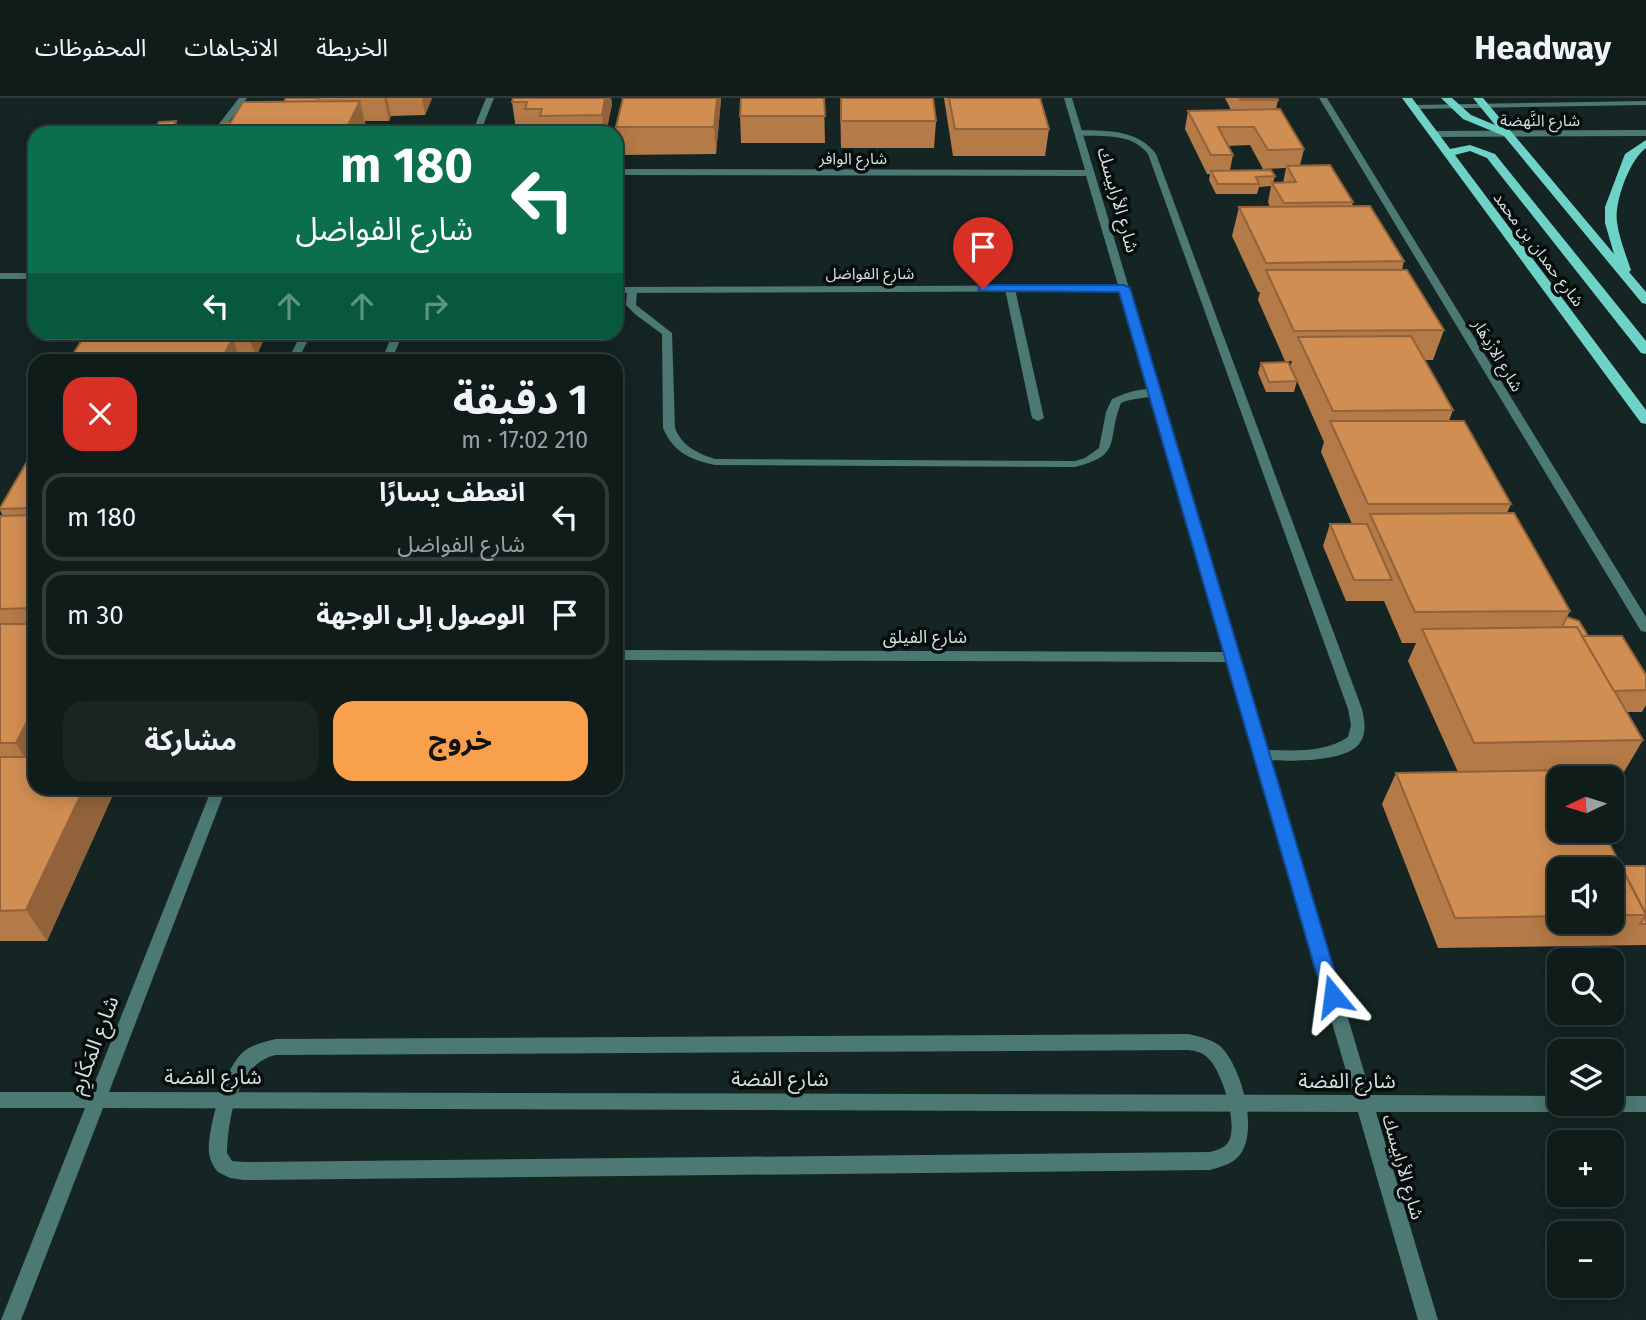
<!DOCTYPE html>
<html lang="ar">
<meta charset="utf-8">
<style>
:root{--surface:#0f1c1a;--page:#182523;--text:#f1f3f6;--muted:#9ba1a2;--line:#2f3a39;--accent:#f9a04d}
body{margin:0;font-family:"Fira Sans","Noto Sans Arabic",sans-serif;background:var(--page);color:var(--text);direction:rtl;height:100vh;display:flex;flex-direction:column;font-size:26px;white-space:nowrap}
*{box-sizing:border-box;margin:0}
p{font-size:23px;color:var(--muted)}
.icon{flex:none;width:38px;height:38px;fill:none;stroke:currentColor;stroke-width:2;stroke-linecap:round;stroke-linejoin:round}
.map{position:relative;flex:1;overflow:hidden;direction:ltr}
.sheet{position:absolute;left:28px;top:256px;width:595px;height:441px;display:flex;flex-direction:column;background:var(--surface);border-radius:21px;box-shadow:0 4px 18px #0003,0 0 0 2px var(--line);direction:rtl}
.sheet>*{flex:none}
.guide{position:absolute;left:28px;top:28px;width:595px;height:214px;border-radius:21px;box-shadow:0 4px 18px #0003,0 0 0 2px var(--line);direction:rtl;background:#0b6e4f;color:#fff;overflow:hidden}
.needle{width:46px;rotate:266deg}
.tools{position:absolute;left:1547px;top:668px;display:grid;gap:14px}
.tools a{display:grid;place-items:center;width:77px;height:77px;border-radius:14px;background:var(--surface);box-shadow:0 4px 18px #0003,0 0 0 2px var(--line);font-size:35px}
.pin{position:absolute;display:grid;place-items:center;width:60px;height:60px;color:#fff;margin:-72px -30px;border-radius:50% 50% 50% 0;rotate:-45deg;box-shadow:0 0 7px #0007}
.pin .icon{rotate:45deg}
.me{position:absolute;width:77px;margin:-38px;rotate:344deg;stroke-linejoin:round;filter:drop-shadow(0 0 5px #0008)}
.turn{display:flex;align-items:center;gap:24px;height:147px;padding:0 35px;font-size:32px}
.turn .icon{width:91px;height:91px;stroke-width:2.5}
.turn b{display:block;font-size:49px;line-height:60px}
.lanes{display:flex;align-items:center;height:66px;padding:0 35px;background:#0003;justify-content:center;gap:35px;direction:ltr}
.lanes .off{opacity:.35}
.round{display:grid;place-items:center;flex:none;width:74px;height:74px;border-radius:21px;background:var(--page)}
.summary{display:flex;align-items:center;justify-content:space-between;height:119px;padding:0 35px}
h1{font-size:42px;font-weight:700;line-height:52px}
.primary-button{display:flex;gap:14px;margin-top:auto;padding:14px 35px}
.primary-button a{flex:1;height:80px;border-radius:21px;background:var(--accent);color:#111;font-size:28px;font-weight:700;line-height:80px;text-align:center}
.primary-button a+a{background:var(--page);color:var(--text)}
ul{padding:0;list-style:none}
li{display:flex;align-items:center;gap:21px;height:88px;margin:0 14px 10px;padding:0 21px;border:4px solid var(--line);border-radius:21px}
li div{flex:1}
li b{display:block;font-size:26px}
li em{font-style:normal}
header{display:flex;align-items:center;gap:42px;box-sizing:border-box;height:98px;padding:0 35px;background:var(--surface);border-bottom:2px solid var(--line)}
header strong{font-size:33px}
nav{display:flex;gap:38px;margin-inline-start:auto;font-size:24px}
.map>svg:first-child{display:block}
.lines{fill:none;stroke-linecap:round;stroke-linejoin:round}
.service{fill:#4c7974;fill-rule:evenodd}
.minor{fill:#4c7974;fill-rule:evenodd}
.tertiary{fill:#4c7974;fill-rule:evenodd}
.primary{fill:#6ed2c7;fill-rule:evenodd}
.wall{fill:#b47a47;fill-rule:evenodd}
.shaded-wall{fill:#92633a}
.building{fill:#d18e53;stroke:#92633a;stroke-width:2}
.route{fill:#1a73e8;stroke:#114b97;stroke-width:2}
.labels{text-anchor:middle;stroke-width:7;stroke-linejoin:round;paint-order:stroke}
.far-street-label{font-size:16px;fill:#d4dfde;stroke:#060d0c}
.street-label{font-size:18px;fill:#d4dfde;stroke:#060d0c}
.near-street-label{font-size:21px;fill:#d4dfde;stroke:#060d0c}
</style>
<header>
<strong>Headway</strong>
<nav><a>الخريطة</a><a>الاتجاهات</a><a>المحفوظات</a></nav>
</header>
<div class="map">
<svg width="1646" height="1222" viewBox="0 0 1646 1222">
<rect width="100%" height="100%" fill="#142523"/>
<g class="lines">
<g class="service">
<path d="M1079 32C1108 33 1137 31 1156 56L1362 611C1364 621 1367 633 1361 643 1349 666 1284 663 1262 662L1257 661 1255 657 1257 653 1262 652C1292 652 1322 656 1348 639L1351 627 1348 611 1148 56C1130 33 1102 40 1076 37L1075 35Z"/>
<polygon points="1010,188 1015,191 1044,320 1038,323 1032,320 1005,191"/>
<path d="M632 189 637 192 636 207 672 235 675 330C682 348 697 355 715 361L1075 363 1085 360 1099 350 1106 314 1112 301C1126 295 1147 286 1160 295 1152 301 1134 299 1121 305 1106 342 1124 357 1075 369L715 367C691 362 673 354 663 330L662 236 636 217 626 207 627 192Z"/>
<polygon points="302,234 312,234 298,262 288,262"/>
<path d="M1188 936C1198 938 1210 941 1219 947 1241 966 1260 1034 1239 1058 1232 1066 1220 1069 1210 1072L244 1082 230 1080 218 1074C213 1069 210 1062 209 1055 207 1032 224 973 241 956 250 947 264 944 276 941ZM1188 952C1196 953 1202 954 1208 960 1222 973 1238 1025 1229 1043 1225 1050 1217 1052 1210 1054L244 1064 232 1063 227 1055C228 1021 237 965 276 957Z"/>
</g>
<g class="minor">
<polygon points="239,0 247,0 220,35 212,35"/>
<polygon points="486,0 494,0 480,35 472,35"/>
<polygon points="1064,0 1072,0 1371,997 1559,998 1559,1006 1568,1006 1565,1012 1559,1014 1376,1014 1438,1222 1418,1222 1358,1014 103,1010 21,1222 1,1222 85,1010 0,1010 0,994 91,994 212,690 226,690 109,994 1353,997 1227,564 616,562 616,552 1225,554 1120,193 616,195 616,189 1118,187 1086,78 616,77 616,71 1085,72"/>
<polygon points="1319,0 1327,0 1646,519 1646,534 1641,533"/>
<rect x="0" y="175" width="35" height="6"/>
<polygon points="393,234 403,234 392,262 382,262"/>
<polygon points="1612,998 1646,998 1646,1014 1612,1014 1606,1012 1603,1006 1612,1006"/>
</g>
<g class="tertiary">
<polygon points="1646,3 1646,7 1414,11 1410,9 1414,7"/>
<polygon points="1646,32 1646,38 1434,39 1430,36 1434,33"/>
</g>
<g class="primary">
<polygon points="1402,0 1412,0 1450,51 1470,47 1495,56 1646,243 1646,256 1641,255 1487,60 1470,53 1455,57 1646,312 1646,326 1641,325"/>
<path d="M1441 0H1452L1471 17 1495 27 1473 0H1483L1614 156 1605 125V109L1625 56 1646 42V50C1630 61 1614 104 1617 124 1619 140 1626 157 1631 172L1629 174 1646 194V206L1642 205 1504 38 1463 21Z"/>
</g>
</g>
<g class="wall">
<polygon points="286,0 432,0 425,17 391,18 389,23 365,23 366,30 364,35 215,35 230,24 284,4"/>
<polygon points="513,0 611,0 612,6 606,35 508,35 528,34 528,31 516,31 512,4"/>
<polygon points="721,0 716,56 619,57 616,29"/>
<polygon points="824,0 825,45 741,45 740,18"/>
<polygon points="840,0 933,0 936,23 934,50 841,50"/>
<polygon points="944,0 1040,0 1049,31 1045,58 953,58"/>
<path d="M1225 0H1277L1278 2 1276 11 1304 51 1300 67 1353 104 1352 108 1404 163 1402 172 1444 232 1433 262H1424L1453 312 1449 323 1511 406 1507 415 1570 513 1567 519 1588 538 1646 577V607L1642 614H1627L1643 642 1624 674H1572L1621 768H1646V847L1438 850 1382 706 1396 675 1458 674 1408 563 1416 545H1402L1384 503H1346L1323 448 1330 426H1352L1321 354 1324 344 1297 283 1294 294H1266L1258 275 1261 265 1290 269 1292 263H1285L1258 202 1260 194H1258L1232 138 1239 109H1270L1268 104 1271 88 1259 89 1257 96H1216L1209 82 1210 76H1207L1185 31 1188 13 1231 12ZM1250 47 1263 71 1286 70 1283 85H1273L1275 78 1230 72 1233 57 1228 48ZM1559 772H1612V824H1559Z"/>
<polygon points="122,234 267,234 256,259 239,259 240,262 69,262 125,242"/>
<polygon points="35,350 35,690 116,690 47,843 0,843 0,418 3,418 0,412 0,410"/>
</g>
<g class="shaded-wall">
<polygon points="384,0 387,0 391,18 389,23"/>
<polygon points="422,0 432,0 425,17"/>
<polygon points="605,0 611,0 612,6 606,35 604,35 602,17"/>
<polygon points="717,0 721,0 721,2 716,56 714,29"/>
<polygon points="360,3 366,30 364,35 344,35"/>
<polygon points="176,23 179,33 178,35 169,35"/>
<polygon points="247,234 267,234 256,259"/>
<polygon points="233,240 240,262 221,262"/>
<polygon points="35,608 35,676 16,645"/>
<polygon points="84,690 116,690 47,843 26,812"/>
</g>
<g class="building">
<polygon points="286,0 319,0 317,3 284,4"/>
<polygon points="513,0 605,0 602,17 540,18 542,11 525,11 527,4 512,4"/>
<polygon points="623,0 717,0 714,29 616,29"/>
<polygon points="741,0 824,0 825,18 740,18"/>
<polygon points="841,0 933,0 936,23 841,23"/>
<polygon points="949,0 1040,0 1049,31 955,31"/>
<polygon points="1239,0 1277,0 1278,2 1240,2"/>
<polygon points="360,3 344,35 224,35 243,4"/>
<polygon points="1280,11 1304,51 1268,52 1254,29 1218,29 1233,57 1211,57 1188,13"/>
<polygon points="176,23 169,35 152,35 159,24"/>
<polygon points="230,24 224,35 215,35 221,25"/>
<polygon points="509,34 535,34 534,35 508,35"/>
<polygon points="1330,67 1353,104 1284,105 1272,85 1296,84 1287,68"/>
<polygon points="1271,72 1275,78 1256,79 1259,86 1218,86 1211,73"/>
<polygon points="1370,108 1404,163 1266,165 1239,109"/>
<polygon points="1266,172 1407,172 1444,232 1294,233"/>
<polygon points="1411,238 1453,312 1333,313 1298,239"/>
<polygon points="233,240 221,262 69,262 82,242"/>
<polygon points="1288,264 1297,283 1269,284 1261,265"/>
<polygon points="1330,323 1464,323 1511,406 1368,406"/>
<polygon points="35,350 35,410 0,411 0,410"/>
<polygon points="1514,415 1570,513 1415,514 1370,416"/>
<polygon points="35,417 35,510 0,511 0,418"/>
<polygon points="1330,426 1367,426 1392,482 1354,482"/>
<polygon points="1567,519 1579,523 1588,538 1582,538 1577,529 1562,529"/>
<polygon points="0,526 35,526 35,608 16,645 0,645"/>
<polygon points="1577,529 1643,642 1474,645 1422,531"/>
<polygon points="1582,538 1622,538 1646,577 1646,592 1614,593"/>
<polygon points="0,659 35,659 35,690 84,690 26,812 0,813"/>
<polygon points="1571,672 1576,681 1559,681 1559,733 1603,733 1646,817 1612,817 1612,772 1559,772 1559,818 1455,820 1396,675"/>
<polygon points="1621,768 1646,768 1646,816"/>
<polygon points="1646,817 1646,826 1640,826"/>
</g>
<polygon class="route" points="983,187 1124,187 1130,190 1342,898 1340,904 1333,906 1326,904 1323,898 1119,194 979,193 979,188"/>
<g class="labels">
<g class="far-street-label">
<text x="1540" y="28">شارع النَّهضة</text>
<text x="853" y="66">شارع الوافر</text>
<text transform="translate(1539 151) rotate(53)" y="6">شارع حمدان بن محمد</text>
<text x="870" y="181">شارع الفواضل</text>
<text transform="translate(1498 257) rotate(59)" y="6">شارع الازْدِهَار</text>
</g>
<g class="street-label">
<text transform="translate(1118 102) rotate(74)" y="6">شارع الأرابيسك</text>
<text x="925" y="545">شارع الفيلق</text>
<text transform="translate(1403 1069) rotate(74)" y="6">شارع الأرابيسك</text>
</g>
<g class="near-street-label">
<text transform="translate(94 947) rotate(-69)" y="7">شارع المَكَارِم</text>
<text x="213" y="986">شارع الفضة</text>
<text x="780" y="988">شارع الفضة</text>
<text x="1347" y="990">شارع الفضة</text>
</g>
</g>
</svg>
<div class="tools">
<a><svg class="needle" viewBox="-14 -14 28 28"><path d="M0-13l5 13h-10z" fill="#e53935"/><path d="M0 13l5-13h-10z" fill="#9ba1a2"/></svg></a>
<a><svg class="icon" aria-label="sound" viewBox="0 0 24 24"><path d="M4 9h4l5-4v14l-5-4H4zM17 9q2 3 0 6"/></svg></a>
<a><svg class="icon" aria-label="search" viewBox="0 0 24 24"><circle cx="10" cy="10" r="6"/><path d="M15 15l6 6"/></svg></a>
<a><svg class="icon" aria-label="layers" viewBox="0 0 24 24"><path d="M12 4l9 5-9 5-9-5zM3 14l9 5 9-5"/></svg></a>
<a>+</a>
<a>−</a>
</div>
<div class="pin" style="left:983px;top:191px;background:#d93025"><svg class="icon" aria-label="arrive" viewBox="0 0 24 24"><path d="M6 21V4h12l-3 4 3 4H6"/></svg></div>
<svg class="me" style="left:1333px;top:898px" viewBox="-20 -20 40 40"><path d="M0-17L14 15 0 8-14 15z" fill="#1a73e8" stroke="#fff" stroke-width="4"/></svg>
<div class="guide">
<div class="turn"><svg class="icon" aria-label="left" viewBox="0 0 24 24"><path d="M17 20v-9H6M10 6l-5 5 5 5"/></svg><div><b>180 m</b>شارع الفواضل</div></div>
<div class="lanes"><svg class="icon" aria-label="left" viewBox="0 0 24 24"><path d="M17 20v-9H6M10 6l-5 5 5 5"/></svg><svg class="icon off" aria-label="ahead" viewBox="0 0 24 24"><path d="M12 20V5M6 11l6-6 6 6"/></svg><svg class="icon off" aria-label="ahead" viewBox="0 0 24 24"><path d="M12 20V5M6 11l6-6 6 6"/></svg><svg class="icon off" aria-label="right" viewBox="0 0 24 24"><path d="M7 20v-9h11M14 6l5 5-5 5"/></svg></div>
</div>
<section class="sheet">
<div class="summary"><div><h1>1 دقيقة</h1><p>210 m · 17:02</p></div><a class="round" style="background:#d93025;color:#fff"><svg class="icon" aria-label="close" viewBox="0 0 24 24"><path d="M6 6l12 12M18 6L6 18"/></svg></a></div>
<ul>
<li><svg class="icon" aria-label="left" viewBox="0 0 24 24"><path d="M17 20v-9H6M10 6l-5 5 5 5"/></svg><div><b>انعطف يسارًا</b><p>شارع الفواضل</p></div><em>180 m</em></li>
<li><svg class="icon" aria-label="arrive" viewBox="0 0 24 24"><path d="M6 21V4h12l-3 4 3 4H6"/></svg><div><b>الوصول إلى الوجهة</b></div><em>30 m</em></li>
</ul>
<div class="primary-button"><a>خروج</a><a>مشاركة</a></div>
</section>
</div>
